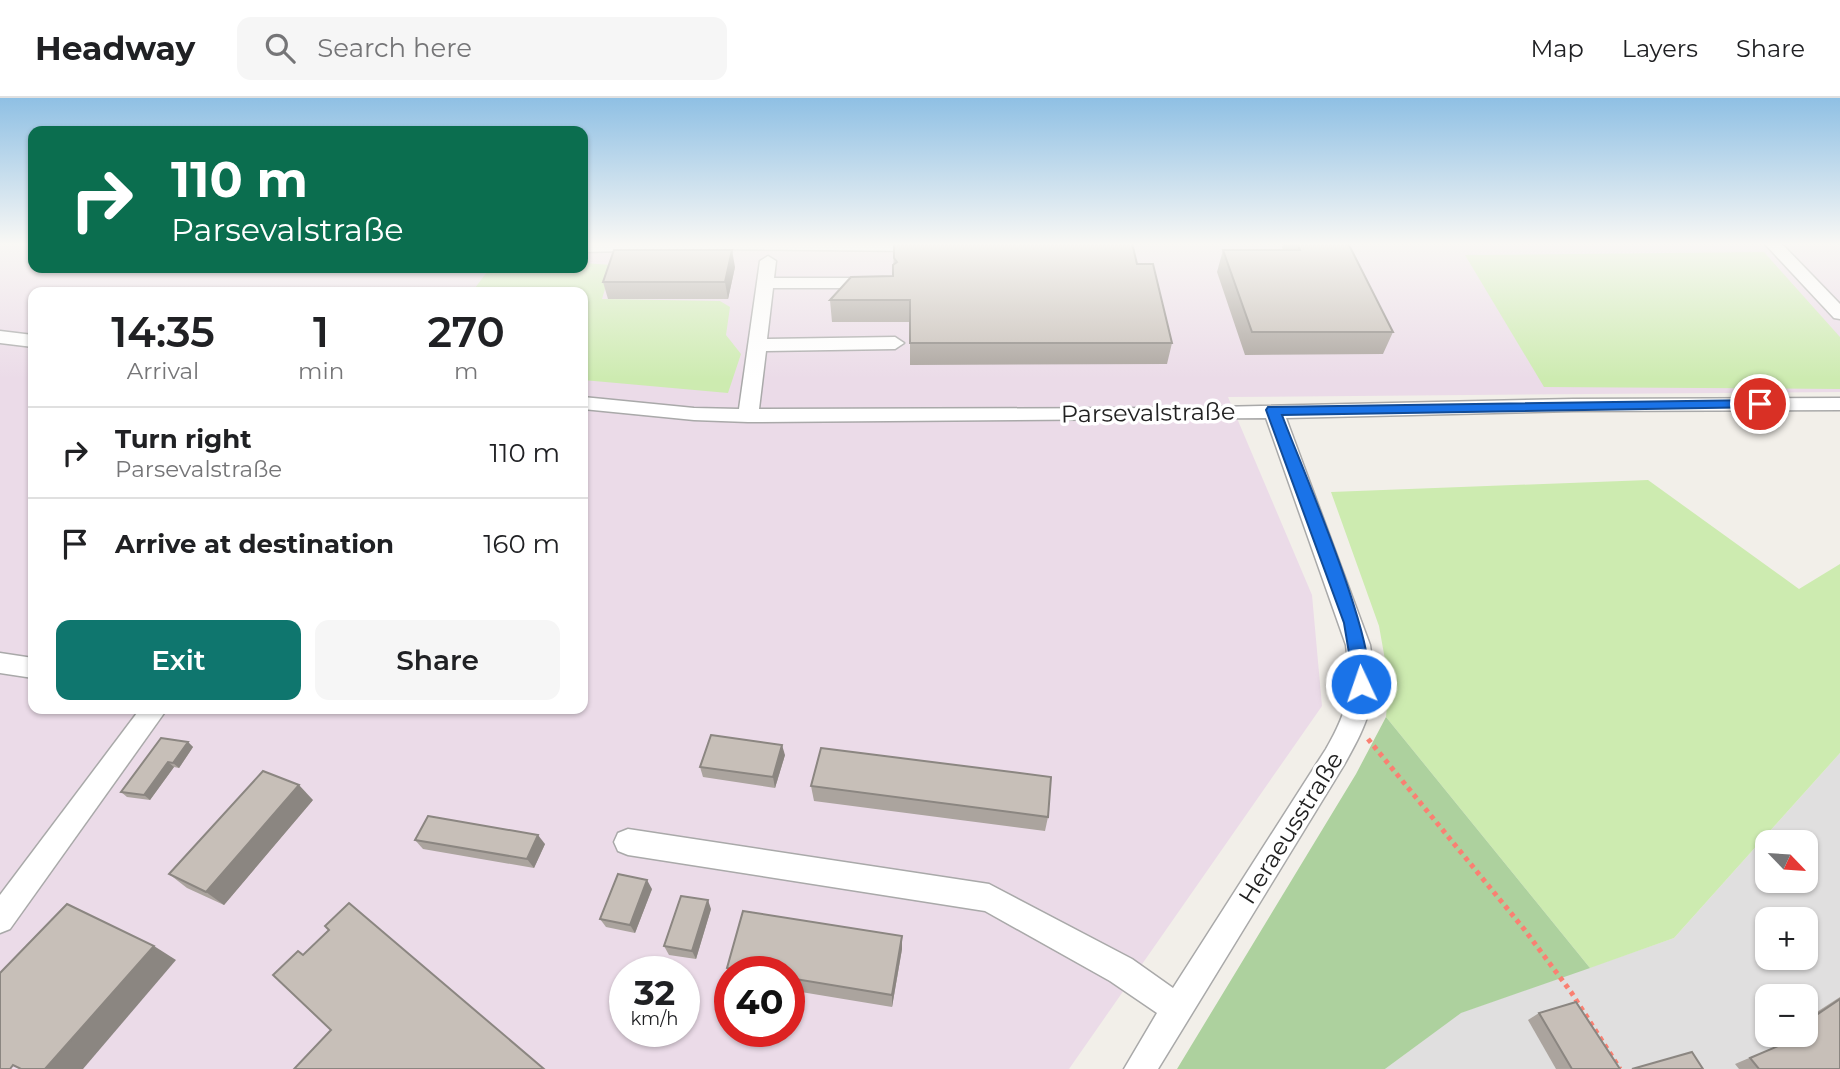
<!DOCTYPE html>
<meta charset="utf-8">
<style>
:root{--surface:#fff;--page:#f6f6f6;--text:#202124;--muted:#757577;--line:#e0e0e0;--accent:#0f766e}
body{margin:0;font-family:Montserrat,sans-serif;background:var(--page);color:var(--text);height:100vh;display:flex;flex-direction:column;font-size:26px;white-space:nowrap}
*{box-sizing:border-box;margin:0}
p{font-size:23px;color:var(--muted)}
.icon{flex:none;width:38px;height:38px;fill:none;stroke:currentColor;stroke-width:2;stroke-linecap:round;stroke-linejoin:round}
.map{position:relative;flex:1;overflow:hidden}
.side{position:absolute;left:28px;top:189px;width:560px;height:427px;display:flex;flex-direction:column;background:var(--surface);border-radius:14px;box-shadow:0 2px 5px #0004}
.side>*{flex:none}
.hud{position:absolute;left:28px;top:28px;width:560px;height:147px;border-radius:14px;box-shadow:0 2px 5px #0004;background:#0b6e4f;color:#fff;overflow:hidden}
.needle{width:46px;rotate:115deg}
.tools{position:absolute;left:1755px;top:732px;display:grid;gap:14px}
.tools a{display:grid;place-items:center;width:63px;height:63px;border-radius:14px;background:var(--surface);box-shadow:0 2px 5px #0004;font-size:35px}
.speed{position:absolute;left:609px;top:858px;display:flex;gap:14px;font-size:35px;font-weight:700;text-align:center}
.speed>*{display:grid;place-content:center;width:91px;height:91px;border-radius:50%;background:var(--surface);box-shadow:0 2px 5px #0004;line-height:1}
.speed small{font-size:18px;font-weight:400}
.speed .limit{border:10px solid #d22;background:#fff;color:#111}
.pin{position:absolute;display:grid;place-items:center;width:60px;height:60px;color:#fff;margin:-30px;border:4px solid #fff;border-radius:50%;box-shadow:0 2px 7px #0007}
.me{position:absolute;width:77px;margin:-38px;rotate:357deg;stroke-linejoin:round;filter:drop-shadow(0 0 5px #0008)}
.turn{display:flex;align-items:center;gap:24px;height:147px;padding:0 28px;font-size:32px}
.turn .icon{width:91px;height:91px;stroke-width:2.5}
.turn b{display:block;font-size:49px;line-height:60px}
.eta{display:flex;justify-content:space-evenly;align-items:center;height:119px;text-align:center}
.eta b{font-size:42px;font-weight:600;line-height:49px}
.primary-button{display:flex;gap:14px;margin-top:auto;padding:14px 28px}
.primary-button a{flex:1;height:80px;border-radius:14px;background:var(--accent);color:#fff;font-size:28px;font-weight:600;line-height:80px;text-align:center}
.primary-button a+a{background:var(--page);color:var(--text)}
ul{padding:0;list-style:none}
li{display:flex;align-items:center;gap:21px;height:91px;padding:0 28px;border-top:2px solid var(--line)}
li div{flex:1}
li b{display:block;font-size:26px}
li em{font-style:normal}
header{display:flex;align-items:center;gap:42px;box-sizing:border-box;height:98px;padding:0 35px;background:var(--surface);border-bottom:2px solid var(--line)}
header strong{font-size:33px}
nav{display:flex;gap:38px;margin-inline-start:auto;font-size:24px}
.search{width:490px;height:63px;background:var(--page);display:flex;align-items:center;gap:18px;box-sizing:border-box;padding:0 24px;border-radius:14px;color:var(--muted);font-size:26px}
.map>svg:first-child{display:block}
.residential{fill:#e0dfdf;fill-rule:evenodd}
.industrial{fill:#ebdbe8;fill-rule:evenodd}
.grass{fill:#cdebb0}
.forest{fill:#add19e}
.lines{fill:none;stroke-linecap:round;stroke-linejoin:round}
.minor-casing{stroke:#a9a9a9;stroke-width:3}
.path{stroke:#fa8072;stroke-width:5;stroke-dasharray:4.5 4.5;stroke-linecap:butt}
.minor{fill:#fff;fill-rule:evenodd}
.wall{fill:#aba49e}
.shaded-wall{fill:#8b8681}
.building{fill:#c7bfb8;stroke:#8b8681;stroke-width:2}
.route{fill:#1a73e8;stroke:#114b97;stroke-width:2}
.labels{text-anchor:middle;stroke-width:7;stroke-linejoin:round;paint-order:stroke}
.street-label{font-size:24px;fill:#222;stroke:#fff}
</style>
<header>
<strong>Headway</strong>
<div class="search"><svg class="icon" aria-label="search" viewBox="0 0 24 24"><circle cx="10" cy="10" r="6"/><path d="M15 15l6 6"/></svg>Search here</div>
<nav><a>Map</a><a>Layers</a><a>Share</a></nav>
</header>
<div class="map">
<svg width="1840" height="971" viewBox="0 0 1840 971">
<rect width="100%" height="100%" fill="#f2efe9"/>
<path class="residential" d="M1840 655V971H1385L1460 915 1674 840ZM1768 744H1806V782H1768ZM1768 821H1806V859H1768ZM1768 898H1806V936H1768Z"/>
<path class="industrial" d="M0 145H33V170H583V145H1840V294L1228 299 1312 497 1322 608 1069 971H0ZM33 194H583V611H33ZM625 873H684V933H625ZM730 873H789V933H730Z"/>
<g class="grass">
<polygon points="1764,154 1840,239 1840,291 1544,289 1465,157"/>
<polygon points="583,165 612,167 602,201 720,203 730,209 726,237 741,256 728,295 583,282 583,194 472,194 490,170 583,170"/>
<polygon points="1648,382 1799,491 1840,466 1840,655 1674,840 1590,870 1386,619 1389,584 1379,528 1331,394"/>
</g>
<polygon class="forest" points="1386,619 1590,870 1461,915 1385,971 1177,971 1356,676"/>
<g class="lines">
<defs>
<g id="minor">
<polygon points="583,145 929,145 931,148 923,153 712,151 583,154"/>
<polygon points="1764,145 1781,145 1840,206 1840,221 1834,220"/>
<path d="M768 158 776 163 774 180H875L884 185 875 190H773L767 241 895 239 904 245 895 251 766 253 759 311 1173 310 1573 301 1840 300V312L1573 313 1286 320 1370 547C1378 601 1370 621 1344 667L1158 971H1124L1157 915 1110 883 985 813 628 757 618 753 614 744 618 735 628 731 989 786 1132 861 1173 890 1326 651C1349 611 1352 593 1346 547L1266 320 748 324 694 322 583 311V299L694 310 739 311 760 163Z"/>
<polygon points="0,233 33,237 33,249 0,245"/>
<polygon points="0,555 33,560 33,580 0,575"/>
<polygon points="140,611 167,611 10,831 0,835 0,797"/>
</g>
</defs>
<use href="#minor" class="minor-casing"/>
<polyline class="path" points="1368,641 1524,831 1571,894 1620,971"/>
<use href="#minor" class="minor"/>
</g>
<g class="wall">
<polygon points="894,145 1137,166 1172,245 1167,266 910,267 910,224 832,224 830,202 893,178"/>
<polygon points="1284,145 1348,145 1393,234 1383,256 1245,257 1217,174 1223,152 1283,152 1282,149"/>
<polygon points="1408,145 1435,145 1435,146 1409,146"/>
<polygon points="735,169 728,201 608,201 603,184"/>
<polygon points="188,644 193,649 179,670 174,669 150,702 127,699 121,694"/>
<polygon points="785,657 775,690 703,679 700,669"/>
<polygon points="811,688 1048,719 1045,733 814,703"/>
<polygon points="313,702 224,807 187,790 169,776"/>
<polygon points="415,742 545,746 534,770 423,751"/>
<polygon points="652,791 635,835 606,829 600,821"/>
<polygon points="711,811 696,861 669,857 664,848"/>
<polygon points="902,838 902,851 892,909 789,892 789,873 730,873 730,876 727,870"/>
<polygon points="1840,899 1840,971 1739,971 1735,966 1775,949 1770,945 1783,936 1806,936 1806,921"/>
<polygon points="1539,915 1620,971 1556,971 1528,922"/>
</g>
<g class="shaded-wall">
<polygon points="732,152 735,169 728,201 725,184"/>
<polygon points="188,644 193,649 179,670 173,665"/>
<polygon points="782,647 785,657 775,690 773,679"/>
<polygon points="168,664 174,669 150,702 144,697"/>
<polygon points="299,687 313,702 224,807 206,794"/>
<polygon points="538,737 545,746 534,770 527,761"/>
<polygon points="647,782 652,791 635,835 630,827"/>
<polygon points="708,802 711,811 696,861 692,853"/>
<polygon points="902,838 902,851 892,909 892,897"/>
<polygon points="154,848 176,862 83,971 45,971"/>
</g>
<g class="building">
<polygon points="894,145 1132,145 1137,166 1153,166 1172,245 910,245 910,202 830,202 851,179 893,178 893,167 897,164 894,160"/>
<polygon points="1297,145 1348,145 1393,234 1252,234 1223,152 1300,152"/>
<polygon points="614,152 732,152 725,184 603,184"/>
<polygon points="711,637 782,647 773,679 700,669"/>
<polygon points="161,640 188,644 173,665 168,664 144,697 121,694"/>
<polygon points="821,650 1051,679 1048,719 811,688"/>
<polygon points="263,673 299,687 206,794 169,776"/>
<polygon points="428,718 538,737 527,761 415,742"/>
<polygon points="618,776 647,782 630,827 600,821"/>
<polygon points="681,798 708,802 692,853 664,848"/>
<polygon points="349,805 544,971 294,971 331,932 273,877 298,853 303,857 329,832 325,828"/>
<polygon points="67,806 154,848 45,971 21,971 13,967 10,971 0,971 0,875"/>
<polygon points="743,813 902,838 892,897 789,880 789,873 747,873 727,870"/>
<polygon points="1840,901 1840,971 1759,971 1750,960 1790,943 1785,938 1788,936 1806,936 1806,924"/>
<polygon points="1576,904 1620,971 1572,971 1539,915"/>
<polygon points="1692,954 1703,971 1632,971"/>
</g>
<linearGradient id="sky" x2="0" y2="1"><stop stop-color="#8fc0e4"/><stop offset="0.52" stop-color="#f9f8f5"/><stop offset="1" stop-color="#f9f8f5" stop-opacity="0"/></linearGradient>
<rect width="1840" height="281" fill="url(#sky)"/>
<path class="route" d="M1760 302 1765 303V309L1282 317C1298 361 1384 557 1367 591H1355L1344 525 1266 312 1268 309Z"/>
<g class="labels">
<g class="street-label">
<text transform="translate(1148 315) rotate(-1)" y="8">Parsevalstraße</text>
<text transform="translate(1291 730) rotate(-58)" y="8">Heraeusstraße</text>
</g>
</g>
</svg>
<div class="tools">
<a><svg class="needle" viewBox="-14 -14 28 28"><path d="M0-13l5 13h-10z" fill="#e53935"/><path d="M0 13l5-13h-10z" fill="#757577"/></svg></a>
<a>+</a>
<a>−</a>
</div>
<div class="speed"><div>32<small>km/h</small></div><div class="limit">40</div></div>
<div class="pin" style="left:1760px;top:306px;background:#d93025"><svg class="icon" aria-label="arrive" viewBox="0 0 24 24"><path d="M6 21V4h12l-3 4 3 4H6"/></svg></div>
<svg class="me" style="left:1361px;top:586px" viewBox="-20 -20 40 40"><circle r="17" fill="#1a73e8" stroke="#fff" stroke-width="3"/><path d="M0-11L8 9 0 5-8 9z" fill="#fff"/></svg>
<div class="hud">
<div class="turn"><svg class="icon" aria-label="right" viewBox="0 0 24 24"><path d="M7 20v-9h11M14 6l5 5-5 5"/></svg><div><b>110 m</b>Parsevalstraße</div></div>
</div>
<section class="side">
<div class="eta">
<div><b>14:35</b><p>Arrival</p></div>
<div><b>1</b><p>min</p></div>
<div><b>270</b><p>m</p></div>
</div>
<ul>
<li><svg class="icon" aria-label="right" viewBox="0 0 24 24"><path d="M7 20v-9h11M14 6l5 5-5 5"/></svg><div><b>Turn right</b><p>Parsevalstraße</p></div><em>110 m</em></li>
<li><svg class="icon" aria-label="arrive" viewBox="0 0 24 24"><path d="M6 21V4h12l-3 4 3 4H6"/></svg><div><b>Arrive at destination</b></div><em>160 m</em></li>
</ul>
<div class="primary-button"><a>Exit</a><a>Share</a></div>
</section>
</div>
